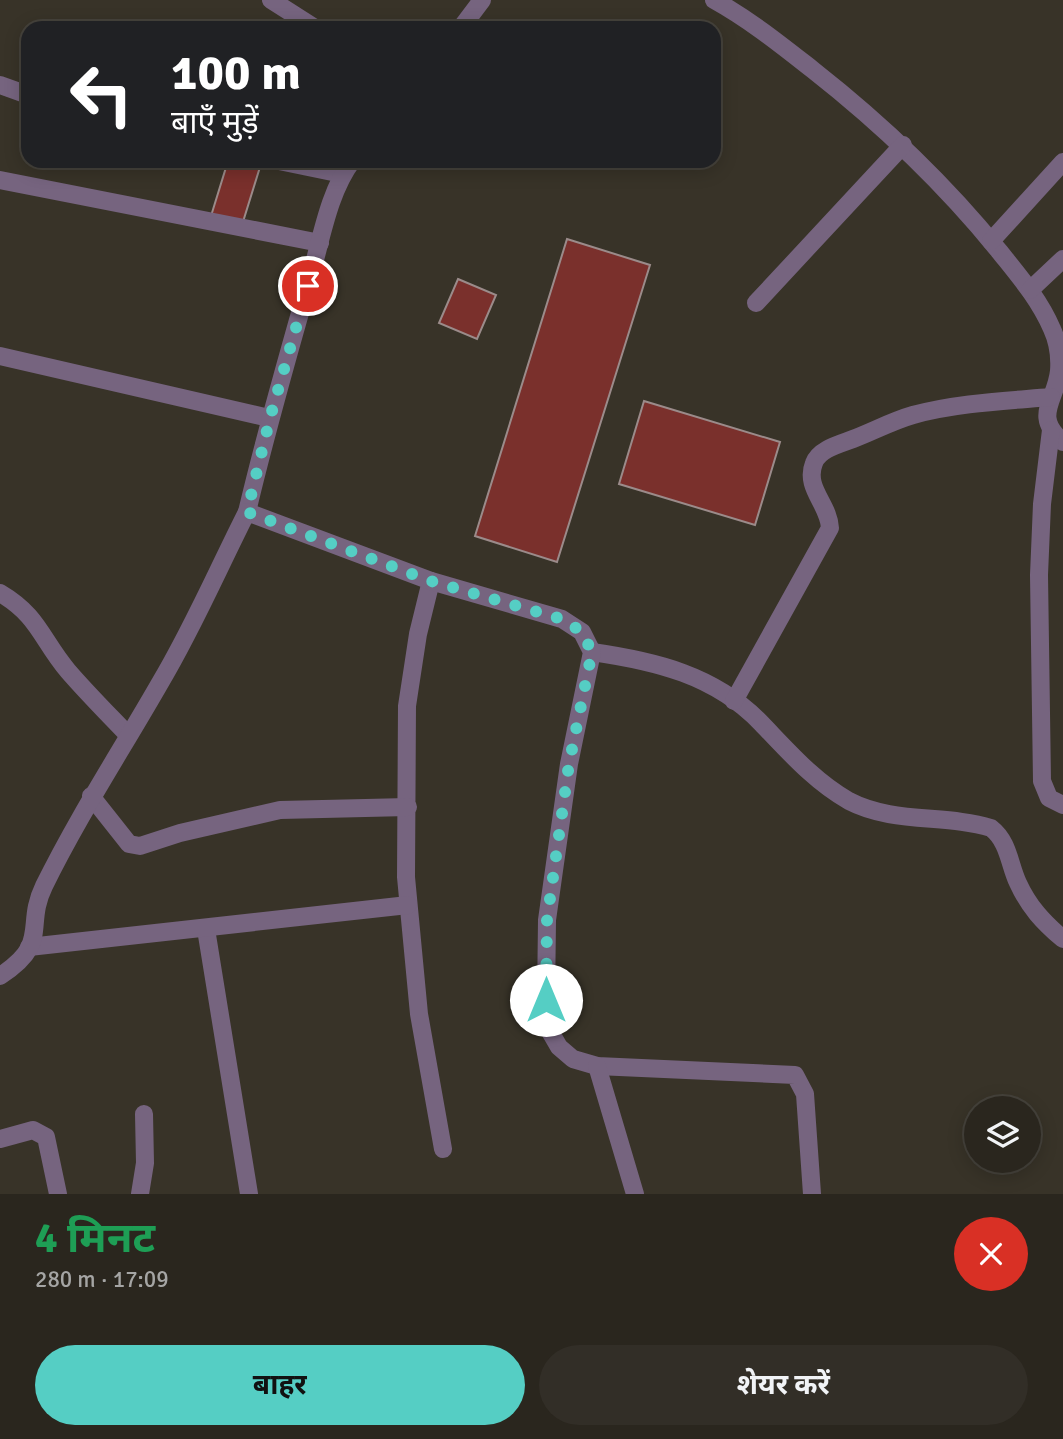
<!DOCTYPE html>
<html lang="hi">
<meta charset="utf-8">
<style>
:root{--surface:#2a261e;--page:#322e27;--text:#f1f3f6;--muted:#a5a5a4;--line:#46433c;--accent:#55cec4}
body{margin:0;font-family:Signika,"Noto Sans Devanagari",sans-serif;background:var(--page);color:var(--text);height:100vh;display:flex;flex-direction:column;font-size:26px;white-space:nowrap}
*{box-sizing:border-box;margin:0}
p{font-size:23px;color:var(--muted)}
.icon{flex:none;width:38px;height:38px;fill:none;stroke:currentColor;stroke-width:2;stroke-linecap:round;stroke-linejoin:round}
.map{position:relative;height:1194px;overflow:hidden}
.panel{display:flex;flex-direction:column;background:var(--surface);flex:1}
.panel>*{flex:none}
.banner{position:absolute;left:21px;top:21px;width:700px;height:147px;border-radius:21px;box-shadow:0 4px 18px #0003,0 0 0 2px var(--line);background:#202124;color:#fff;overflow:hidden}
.fabs{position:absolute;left:964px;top:1096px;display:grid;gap:14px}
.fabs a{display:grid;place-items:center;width:77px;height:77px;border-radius:50%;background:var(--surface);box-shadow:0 4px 18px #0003,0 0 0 2px var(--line);font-size:35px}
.pin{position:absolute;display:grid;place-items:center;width:60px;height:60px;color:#fff;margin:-30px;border:4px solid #fff;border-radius:50%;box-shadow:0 2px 7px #0007}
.me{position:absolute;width:77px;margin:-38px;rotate:0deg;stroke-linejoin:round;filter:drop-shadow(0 0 5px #0008)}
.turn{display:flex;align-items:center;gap:24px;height:147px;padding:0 35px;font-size:32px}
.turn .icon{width:91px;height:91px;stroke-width:2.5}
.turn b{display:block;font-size:49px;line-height:60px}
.round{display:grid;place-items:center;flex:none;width:74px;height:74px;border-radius:37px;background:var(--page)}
.overview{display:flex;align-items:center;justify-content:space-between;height:119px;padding:0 35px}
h1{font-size:42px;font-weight:700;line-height:52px;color:#1e9e55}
.primary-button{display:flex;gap:14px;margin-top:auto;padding:14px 35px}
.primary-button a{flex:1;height:80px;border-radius:42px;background:var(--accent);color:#111;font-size:28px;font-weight:700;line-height:80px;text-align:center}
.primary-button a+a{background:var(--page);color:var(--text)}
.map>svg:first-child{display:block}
.building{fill:#7a302c;stroke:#9b8b8a;stroke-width:2}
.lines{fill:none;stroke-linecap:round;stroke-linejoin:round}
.minor{stroke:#76647f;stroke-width:18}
.route{stroke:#55cec4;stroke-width:12;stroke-dasharray:0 21.6}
</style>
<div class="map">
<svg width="1063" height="1194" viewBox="0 0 1063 1194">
<rect width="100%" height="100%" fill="#383328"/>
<g class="building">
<polygon points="228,161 260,167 242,225 211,216"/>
<polygon points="567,239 650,265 557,562 475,536"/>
<polygon points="458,279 496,295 477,339 439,323"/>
<polygon points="644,401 780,442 755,525 619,484"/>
</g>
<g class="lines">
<g class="minor">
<polyline points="271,0 315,28"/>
<path d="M714 0C750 20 781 45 813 70 883 125 943 182 999 251 1019 276 1039 299 1052 329 1058 342 1060 357 1059 371 1056 401 1032 416 1063 442"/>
<polyline points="461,28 482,0"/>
<polyline points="0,85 28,95"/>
<polyline points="279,161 342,174"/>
<polyline points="0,180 320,243"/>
<polyline points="991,241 1063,162"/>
<polyline points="1030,290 1063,259"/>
<polyline points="756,303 903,145"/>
<polyline points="0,356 269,418"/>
<polyline points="1051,430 1042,504 1039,575 1042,781 1049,798 1063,805"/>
<path d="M247 512C266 431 289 351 312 271 322 235 330 190 352 161"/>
<polyline points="431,581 418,634 407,706 406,877 419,1014 443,1149"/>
<path d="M0 593C39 616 41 639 68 671 87 693 108 714 128 735"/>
<path d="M592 652C655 661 715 675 761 723 789 752 814 781 849 801 893 824 946 814 991 828 1009 842 1009 864 1018 883 1029 907 1043 922 1063 939"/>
<path d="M734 701 830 528C829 504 804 488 814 463 819 449 840 444 853 439 874 431 892 421 913 415 957 403 1005 401 1051 397"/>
<polyline points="91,796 129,844 140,846 180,833 280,810 408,807"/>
<polyline points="206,929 249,1194"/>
<polyline points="29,947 408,905"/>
<path d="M0 976C51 943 24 927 44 886 79 815 121 751 160 683 193 628 218 569 247 512L431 581 562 619 582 632 592 652 569 764 547 920 546 1000 548 1028 559 1047 573 1059 597 1066 795 1075 805 1094 812 1194"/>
<polyline points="597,1066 635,1194"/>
<polyline points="0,1139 33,1130 46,1137 58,1194"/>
<polyline points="140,1194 145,1163 144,1114"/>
</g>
</g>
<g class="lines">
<polyline class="route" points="308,286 270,418 247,512 431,581 562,619 582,632 592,652 569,764 547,920 546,1000"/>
</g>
</svg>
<div class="fabs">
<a><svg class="icon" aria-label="layers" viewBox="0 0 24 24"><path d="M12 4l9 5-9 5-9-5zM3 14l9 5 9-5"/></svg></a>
</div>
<div class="pin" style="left:308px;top:286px;background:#d93025"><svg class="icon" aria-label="arrive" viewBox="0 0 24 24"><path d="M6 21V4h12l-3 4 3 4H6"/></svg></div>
<svg class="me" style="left:546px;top:1000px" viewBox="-20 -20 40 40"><circle r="19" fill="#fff"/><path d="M0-13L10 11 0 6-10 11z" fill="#55cec4"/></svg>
<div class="banner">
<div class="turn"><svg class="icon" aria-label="left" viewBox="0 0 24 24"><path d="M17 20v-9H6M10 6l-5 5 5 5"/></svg><div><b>100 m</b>बाएँ मुड़ें</div></div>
</div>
</div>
<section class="panel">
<div class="overview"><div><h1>4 मिनट</h1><p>280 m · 17:09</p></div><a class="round" style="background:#d93025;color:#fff"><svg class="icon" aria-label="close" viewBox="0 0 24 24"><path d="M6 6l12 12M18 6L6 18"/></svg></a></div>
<div class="primary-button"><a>बाहर</a><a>शेयर करें</a></div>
</section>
